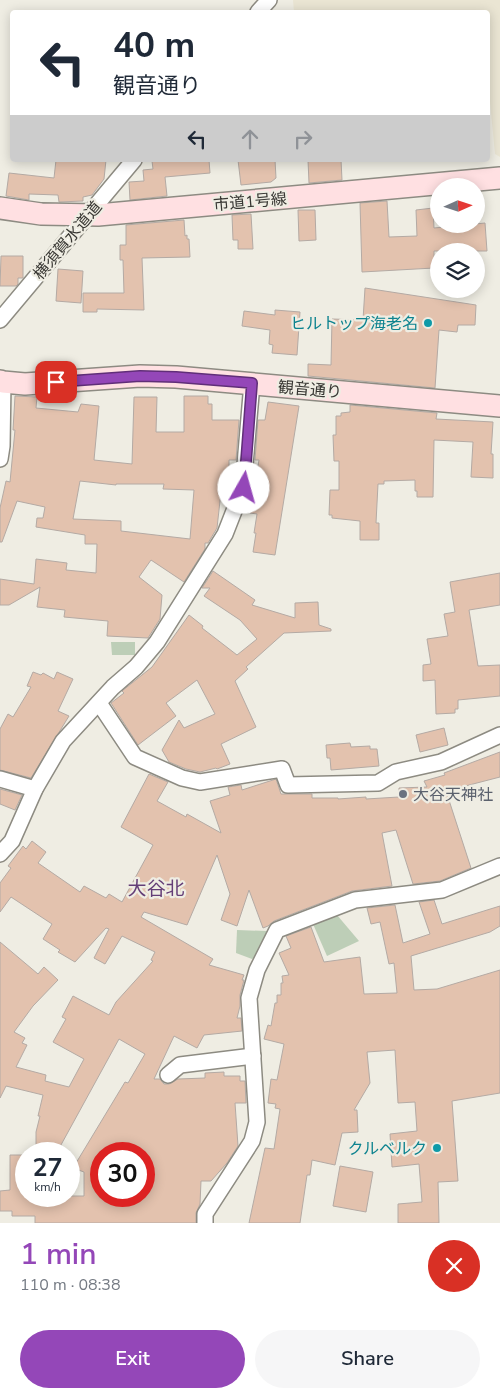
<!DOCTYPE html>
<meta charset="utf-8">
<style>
:root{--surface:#fff;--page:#f6f6f7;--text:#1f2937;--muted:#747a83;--accent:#9447b8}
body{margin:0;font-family:"Nunito Sans","Noto Sans JP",sans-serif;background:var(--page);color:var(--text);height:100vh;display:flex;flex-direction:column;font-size:19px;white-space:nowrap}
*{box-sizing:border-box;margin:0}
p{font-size:16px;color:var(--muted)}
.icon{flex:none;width:28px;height:28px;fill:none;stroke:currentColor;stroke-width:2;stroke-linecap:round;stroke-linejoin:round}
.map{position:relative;height:1223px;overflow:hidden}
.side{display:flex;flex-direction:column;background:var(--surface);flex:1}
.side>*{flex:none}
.guide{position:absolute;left:10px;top:10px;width:480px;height:152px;border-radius:5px;box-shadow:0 2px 12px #0003;background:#fff;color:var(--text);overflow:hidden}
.needle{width:32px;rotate:87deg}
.tools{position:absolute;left:430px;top:178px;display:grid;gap:10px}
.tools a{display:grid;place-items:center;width:55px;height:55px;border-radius:50%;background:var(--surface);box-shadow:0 2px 12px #0003;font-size:25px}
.speed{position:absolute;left:15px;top:1142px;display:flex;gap:10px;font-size:25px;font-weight:700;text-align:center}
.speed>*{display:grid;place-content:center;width:65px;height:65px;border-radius:50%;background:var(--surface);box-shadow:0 2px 12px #0003;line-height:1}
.speed small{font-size:12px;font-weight:400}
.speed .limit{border:8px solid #d22;background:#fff;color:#111}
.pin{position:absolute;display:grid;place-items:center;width:42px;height:42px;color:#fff;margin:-21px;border-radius:10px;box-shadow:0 2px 8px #0006}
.me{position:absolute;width:55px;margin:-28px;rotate:7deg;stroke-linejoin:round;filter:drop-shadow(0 0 4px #0008)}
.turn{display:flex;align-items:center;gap:18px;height:105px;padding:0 20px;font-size:22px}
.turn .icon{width:65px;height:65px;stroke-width:2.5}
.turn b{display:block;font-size:35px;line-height:42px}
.lanes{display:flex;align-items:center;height:48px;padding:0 20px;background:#0003;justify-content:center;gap:25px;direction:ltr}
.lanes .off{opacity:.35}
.round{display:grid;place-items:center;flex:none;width:52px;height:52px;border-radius:26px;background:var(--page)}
.head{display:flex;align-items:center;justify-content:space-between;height:85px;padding:0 20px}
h1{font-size:30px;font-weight:600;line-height:38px;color:var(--accent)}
.action{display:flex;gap:10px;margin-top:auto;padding:10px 20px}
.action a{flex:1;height:58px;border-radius:30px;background:var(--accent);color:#fff;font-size:20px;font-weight:600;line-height:58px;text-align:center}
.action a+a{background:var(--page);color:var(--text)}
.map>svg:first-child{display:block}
.built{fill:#eae5d3}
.green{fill:#bdceb7}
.building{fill:#e3c2ae;stroke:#b4aaa4;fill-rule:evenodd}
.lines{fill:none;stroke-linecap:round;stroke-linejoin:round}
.street-casing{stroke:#8d8b82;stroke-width:18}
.secondary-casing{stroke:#8d8b82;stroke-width:24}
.street{stroke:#fff;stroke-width:15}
.secondary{stroke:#ffe0e2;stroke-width:21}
.route-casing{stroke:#602e78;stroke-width:12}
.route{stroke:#9447b8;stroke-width:9}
.culture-dot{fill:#0f9aa8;stroke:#efede3;stroke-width:2}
.worship-dot{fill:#6b7280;stroke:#efede3;stroke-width:2}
.labels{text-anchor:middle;stroke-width:4.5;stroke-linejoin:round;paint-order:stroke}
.street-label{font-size:16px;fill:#383733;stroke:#efede3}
.culture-label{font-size:16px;fill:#0d838f;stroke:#efede3;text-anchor:end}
.worship-label{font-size:16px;fill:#5b616d;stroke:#efede3;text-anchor:start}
.quarter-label{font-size:19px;fill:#643e77;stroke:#efede3}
</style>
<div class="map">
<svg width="500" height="1223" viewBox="0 0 500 1223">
<rect width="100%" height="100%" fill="#efede3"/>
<polygon class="built" points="293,0 500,0 500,157 495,154 490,102 488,103 488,12 294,12"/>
<g class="green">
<polygon points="111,642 135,642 135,655 112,655"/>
<polygon points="337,915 359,941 327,956 313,924"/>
<polygon points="237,930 267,931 258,956 252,959 236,953"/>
</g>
<g class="building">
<polygon points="56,160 106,160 104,179 92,195 83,197 83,201 59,202 58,195 29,194 29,200 6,196 9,173 54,178"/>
<polygon points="209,160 210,173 165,177 167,196 130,200 129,182 144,181 143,170 153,169 152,161"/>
<polygon points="238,160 275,160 276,178 271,182 241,185"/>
<polygon points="308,160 341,160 342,180 309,183"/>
<polygon points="387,201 389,237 417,236 416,210 433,208 434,228 485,223 487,251 434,251 434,268 362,272 360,203"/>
<polygon points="298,210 315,210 316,240 299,241"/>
<polygon points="251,214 253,249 238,249 238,240 233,240 232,215"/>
<polygon points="184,220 185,236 187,235 187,239 189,239 190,257 142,258 144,310 97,309 97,312 83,312 83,293 124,293 123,260 120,260 120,245 126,245 126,225"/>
<polygon points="1,256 23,256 23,278 18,278 18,284 16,286 0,286"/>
<polygon points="58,269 83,271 81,303 56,301"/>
<polygon points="365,288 476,305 475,325 458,325 457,332 439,330 435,388 308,376 308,364 331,365 332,319 363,320"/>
<polygon points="275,310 300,312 297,355 272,353 273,345 269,344 270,330 242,326 244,311 275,315"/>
<path d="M15 396 37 397 36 408 78 412 81 404 99 406 94 460 132 464 134 397H157L156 432H184V396H208V404H212V420H239L236 460H229V483H226V492H221L217 528 208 543H205V549L184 582 151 560 139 577 162 595 160 619 148 638 107 636 108 621 64 617 65 610 37 607 40 587 9 605H0V579L34 584 36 559 67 563 66 570 96 573 97 544H85V535L36 527 37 518H43L45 507 17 501 2 542H0V508L6 481 10 482 15 430H13ZM80 481 116 485V484H164L163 489 194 490 190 539 121 531V521L73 519Z"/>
<polygon points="268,402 299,406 275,555 253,552 256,533 254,533 257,514 250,513 259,460 255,460 258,420 265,420"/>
<polygon points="350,405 437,413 436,419 493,422 491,454 493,454 493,478 471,477 473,442 434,440 433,497 417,497 417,491 415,491 415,480 384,481 384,484 378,484 376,523 379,523 379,540 360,540 360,521 332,518 332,515 329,515 330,490 339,490 339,461 334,461 333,435 336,435 336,416 341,416 341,413 350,412"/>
<polygon points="213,571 255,600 252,605 295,618 295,603 318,602 319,625 331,629 331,631 284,633 246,667 248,669 235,681 256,727 221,744 230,764 217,769 216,768 200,772 186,769 169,762 162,750 179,720 184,728 215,714 197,680 166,703 176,716 138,745 111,703 124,693 122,691 152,667 189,615 203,626 202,628 237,655 257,639 240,620 204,596 210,588 202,588"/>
<polygon points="500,573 500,605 469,610 478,666 500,665 500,696 458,700 458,709 455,709 455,713 436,714 435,680 423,681 423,665 431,664 427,639 448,636 444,614 455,612 450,582"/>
<polygon points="33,672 41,675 43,673 54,679 57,672 73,679 58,711 69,716 31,778 0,770 0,729 8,714 13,717 31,687 27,686"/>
<polygon points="444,728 448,745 420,752 416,735"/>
<polygon points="350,743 351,747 370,746 370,749 377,749 379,766 331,770 330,758 327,758 326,745"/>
<path d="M500 752V777L446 791 471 868 440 881 413 884 396 830 382 833 392 886 352 891 274 921 268 926 263 928 249 890 237 926 221 920 230 894 217 855 187 925 144 912 141 917 213 959 209 965 244 975 242 980H244L240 995V1006L237 1018H241L242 1031 204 1035 197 1048 174 1036 154 1079H160L164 1084H169L178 1079 205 1078V1073L224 1072V1076H240V1081H245L246 1103H235L238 1146 227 1163 211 1181H201L200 1204 196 1213V1223H35V1216H12V1211H0V1191L10 1190V1155H26V1196H84V1172L73 1168 125 1082 128 1083 145 1054 119 1039 56 1154H36V1132L40 1116H38L43 1095 6 1086 0 1098V942L38 974 44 967 58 980 33 1006 14 1032 25 1038 22 1043 27 1045 16 1067 46 1075 45 1081 69 1087 84 1059 53 1042 66 1019 62 1017 73 996 109 1015 116 1002 153 961 151 960 155 952 122 936 105 964 94 958 109 929 106 928 75 962 58 952 60 950 43 939 52 924 11 897 0 912V883L11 868 8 866 23 846 26 849 32 841 46 852 38 863 80 892 84 886 106 898 109 894 122 902 153 845 121 827 149 774 168 782 157 801 186 817 187 814 221 833 210 801 230 795 228 787 241 785 242 790 276 779 281 794H312V798H338V799L366 797V799L399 797V788L427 787 424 781 445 775 444 773ZM144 1152V1196H101V1154Z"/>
<polygon points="0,789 22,795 15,810 0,804"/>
<polygon points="434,900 442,924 500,906 500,926 490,932 411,956 414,990 437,989 500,970 500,1093 452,1101 458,1181 438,1182 439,1223 398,1223 398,1204 422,1202 419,1164 392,1167 390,1134 417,1131 415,1102 398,1103 395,1050 367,1052 370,1083 354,1110 357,1110 358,1132 342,1133 335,1165 312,1160 310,1175 307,1175 300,1223 249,1223 265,1148 274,1149 280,1109 275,1108 276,1104 268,1103 271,1079 277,1080 284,1044 264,1039 268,1025 271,1026 275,1003 277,1003 277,995 281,995 281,983 283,983 282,976 289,975 279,953 291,948 286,936 311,927 324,962 360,957 364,994 397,993 394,963 389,964 380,922 371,924 367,908 395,905 403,943 430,934 419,902"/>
<polygon points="340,1166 373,1172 366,1212 333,1206"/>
</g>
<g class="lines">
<defs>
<g id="street">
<polyline points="258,12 269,0"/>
<polyline points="0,320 134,160"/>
<polyline points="0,459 2,446 3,382"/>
<polyline points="99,703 135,757 182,778 200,782 282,769 288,785 378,783 396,772 441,762 500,735"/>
<polyline points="0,779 35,789"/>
<polyline points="0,854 12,841 35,789 63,741 113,687 136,667 157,642 225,534 243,488 252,383"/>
<polyline points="168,1075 180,1065 253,1056"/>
<polyline points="205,1223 205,1214 252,1141 257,1122 249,998 257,970 277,930 355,900 442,890 500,866"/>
</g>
<g id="secondary">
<polyline points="0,208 41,214 98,215 500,178"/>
<polyline points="0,381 3,382 25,384 140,376 176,377 500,406"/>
</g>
</defs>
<use href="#street" class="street-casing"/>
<use href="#secondary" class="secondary-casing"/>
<use href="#street" class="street"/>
<use href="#secondary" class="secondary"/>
</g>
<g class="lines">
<defs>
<polyline id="route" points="56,382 140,376 176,377 252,383 244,488"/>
</defs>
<use href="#route" class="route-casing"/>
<use href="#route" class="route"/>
</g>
<g class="culture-dot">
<circle cx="428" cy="323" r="5"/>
<circle cx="437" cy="1148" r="5"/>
</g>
<circle class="worship-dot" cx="403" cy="794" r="5"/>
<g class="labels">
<g class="street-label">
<text transform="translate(250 201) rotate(-5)" y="6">市道1号線</text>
<text transform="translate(67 240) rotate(-50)" y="6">横須賀水道道</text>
<text transform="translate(310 389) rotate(5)" y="6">観音通り</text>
</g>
<g class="culture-label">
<text x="418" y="329">ヒルトップ海老名</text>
<text x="427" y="1154">クルベルク</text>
</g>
<g class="worship-label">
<text x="413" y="800">大谷天神社</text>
</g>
<g class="quarter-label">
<text x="156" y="895">大谷北</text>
</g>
</g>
</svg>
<div class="tools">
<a><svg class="needle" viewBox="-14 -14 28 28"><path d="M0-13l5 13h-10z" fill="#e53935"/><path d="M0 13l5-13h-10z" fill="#747a83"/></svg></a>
<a><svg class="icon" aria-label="layers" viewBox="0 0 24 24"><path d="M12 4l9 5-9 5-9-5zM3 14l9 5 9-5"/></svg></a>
</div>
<div class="speed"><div>27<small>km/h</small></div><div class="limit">30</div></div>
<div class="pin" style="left:56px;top:382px;background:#d93025"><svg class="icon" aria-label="arrive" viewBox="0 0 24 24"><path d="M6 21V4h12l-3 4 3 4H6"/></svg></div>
<svg class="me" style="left:244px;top:488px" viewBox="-20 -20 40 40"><circle r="19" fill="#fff"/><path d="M0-13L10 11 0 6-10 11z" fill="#9447b8"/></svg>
<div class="guide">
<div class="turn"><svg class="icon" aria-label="left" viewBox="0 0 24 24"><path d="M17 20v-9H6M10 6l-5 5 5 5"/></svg><div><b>40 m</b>観音通り</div></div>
<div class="lanes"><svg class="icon" aria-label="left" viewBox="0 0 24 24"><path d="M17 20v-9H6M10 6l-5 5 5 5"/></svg><svg class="icon off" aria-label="ahead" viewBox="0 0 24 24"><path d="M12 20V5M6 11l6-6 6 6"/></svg><svg class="icon off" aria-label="right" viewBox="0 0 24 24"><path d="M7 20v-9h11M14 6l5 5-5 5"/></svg></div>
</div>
</div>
<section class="side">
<div class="head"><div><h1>1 min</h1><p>110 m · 08:38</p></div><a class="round" style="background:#d93025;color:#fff"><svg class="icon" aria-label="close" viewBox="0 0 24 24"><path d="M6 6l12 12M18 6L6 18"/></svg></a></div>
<div class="action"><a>Exit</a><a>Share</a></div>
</section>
